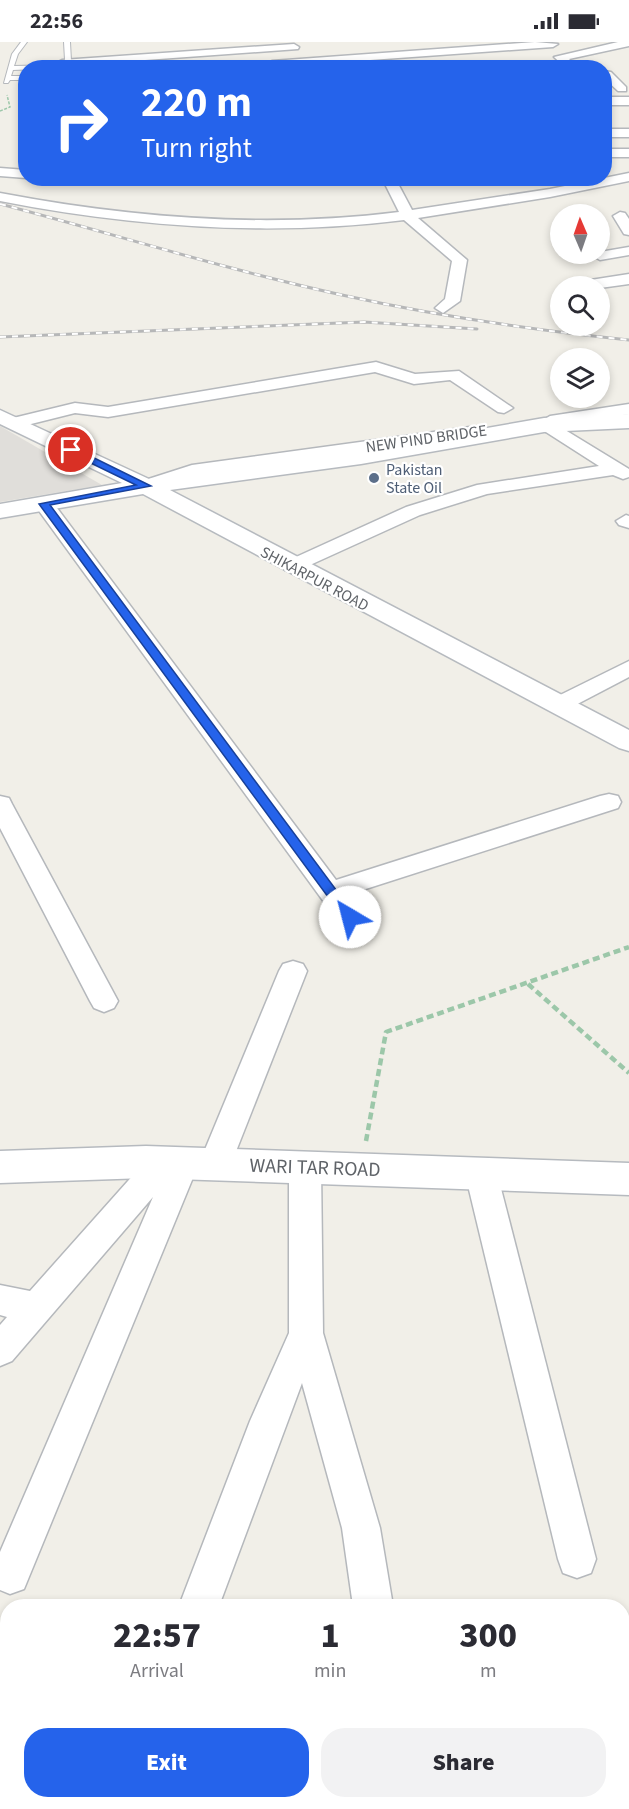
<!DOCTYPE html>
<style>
:root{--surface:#fff;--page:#f2f2f3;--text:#2b2b33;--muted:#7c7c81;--accent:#2563eb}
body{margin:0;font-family:"Source Sans 3",sans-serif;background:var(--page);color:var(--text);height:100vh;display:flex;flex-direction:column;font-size:22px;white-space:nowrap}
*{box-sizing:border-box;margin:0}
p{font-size:20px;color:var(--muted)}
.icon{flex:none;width:33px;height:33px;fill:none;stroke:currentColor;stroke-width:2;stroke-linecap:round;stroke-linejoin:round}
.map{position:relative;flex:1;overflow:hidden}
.panel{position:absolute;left:0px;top:1557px;width:630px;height:210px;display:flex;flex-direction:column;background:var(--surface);border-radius:24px 24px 0 0;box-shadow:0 3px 9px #0003}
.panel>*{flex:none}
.guide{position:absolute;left:18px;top:18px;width:594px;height:126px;border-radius:24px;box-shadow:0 3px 9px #0003;background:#2563eb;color:#fff;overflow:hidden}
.needle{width:39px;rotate:358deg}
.buttons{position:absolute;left:550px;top:162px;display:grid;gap:12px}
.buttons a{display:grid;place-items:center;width:60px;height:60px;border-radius:50%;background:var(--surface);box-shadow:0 3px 9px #0003;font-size:30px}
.pin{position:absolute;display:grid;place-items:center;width:51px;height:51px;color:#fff;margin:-26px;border:3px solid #fff;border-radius:50%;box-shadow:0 2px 6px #0007}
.me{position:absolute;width:66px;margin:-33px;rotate:323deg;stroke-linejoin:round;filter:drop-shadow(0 0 4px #0008)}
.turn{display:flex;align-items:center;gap:21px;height:126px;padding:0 24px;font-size:27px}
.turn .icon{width:78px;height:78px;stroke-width:2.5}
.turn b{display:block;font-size:42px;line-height:51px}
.eta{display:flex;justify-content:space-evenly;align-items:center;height:102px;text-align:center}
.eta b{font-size:36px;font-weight:800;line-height:42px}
.cta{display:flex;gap:12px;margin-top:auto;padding:12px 24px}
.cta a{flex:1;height:69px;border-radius:24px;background:var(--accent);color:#fff;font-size:24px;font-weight:800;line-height:69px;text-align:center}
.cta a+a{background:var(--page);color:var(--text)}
.status{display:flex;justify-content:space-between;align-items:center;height:42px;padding:0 30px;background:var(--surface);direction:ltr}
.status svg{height:16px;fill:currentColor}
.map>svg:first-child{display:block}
.industrial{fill:#e0deda}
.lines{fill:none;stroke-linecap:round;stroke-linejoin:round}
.lane-casing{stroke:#b5b8bc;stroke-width:2}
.street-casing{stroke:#b5b8bc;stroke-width:3}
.secondary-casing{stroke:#b6babf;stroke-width:3}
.path-far1{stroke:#9cc7a9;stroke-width:1.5;stroke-dasharray:3 1.5;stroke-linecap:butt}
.path{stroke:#9cc7a9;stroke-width:4.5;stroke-dasharray:7 4;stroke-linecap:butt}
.lane{fill:#fff;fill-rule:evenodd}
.street{fill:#fff;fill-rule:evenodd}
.secondary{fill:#fff;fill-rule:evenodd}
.rail-casing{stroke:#b6b7b8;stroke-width:3}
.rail{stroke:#fff;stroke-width:2;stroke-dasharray:6;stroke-linecap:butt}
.route{fill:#2563eb;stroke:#184099;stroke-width:1.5}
.service-dot{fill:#5c6f8a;stroke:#fff;stroke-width:2}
.labels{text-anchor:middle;stroke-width:4.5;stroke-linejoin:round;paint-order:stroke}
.far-street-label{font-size:16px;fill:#5f6368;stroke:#fff}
.far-service-label{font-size:16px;fill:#4e5e75;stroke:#fff;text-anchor:start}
.street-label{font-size:20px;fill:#5f6368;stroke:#fff}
</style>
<div class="status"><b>22:56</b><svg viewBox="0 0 49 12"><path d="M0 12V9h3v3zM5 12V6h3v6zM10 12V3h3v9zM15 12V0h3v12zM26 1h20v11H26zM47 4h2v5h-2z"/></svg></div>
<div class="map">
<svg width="629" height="1767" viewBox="0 0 629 1767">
<rect width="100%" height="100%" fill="#f1efe8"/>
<polygon class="industrial" points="0,384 102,443 0,460"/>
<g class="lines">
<defs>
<polygon id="lane" points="21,0 27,0 18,12 14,24 59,23 60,20 65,18 64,0 70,0 71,19 65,22 64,26 13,28 11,34 26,34 26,38 10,38 8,41 4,41 12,12"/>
<g id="street">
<polygon points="535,0 558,2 553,5 272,25 266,22 272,19"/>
<polygon points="618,0 629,0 629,4 569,17 578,26 566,26 554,15"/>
<polygon points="294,2 299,5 298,7 62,24 56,21 62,18"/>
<polygon points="604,29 611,30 626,45 626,49 618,49 604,36"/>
<rect x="604" y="55" width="25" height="8"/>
<rect x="604" y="87" width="25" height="8"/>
<rect x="604" y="107" width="25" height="8"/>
<polygon points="0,126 26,128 26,136 0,134"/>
<path d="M629 131V139L550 155 418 176 467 218 460 259 443 271 435 266 445 257 452 219 404 178C268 195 134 185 0 159V151C132 176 265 187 399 170L382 136H395L412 168 550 147Z"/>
<polygon points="620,170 625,171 629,177 629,193 624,192 613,174"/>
<polygon points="629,205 629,213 600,218 593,214 600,210"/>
<polygon points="629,232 629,242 600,246 576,244 584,239"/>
<polygon points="376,320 415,332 459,329 513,366 504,371 498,370 450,338 414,342 375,330 108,375 75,371 15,386 6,381 9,377 75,361 108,365"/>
<polygon points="629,362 629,372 557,383 629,427 629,435 623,437 613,433 487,452 420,473 299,528 285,528 282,524 285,520 406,465 477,443 599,424 535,383 550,374"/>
<polygon points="470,385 479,390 476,394 195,434 146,450 137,444 139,440 192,423"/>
<polygon points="44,456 51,458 336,838 600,754 609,752 618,754 621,760 618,766 347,853 362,875 358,882 349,884 340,882 34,462"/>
<polygon points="626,473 629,474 629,486 619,483 616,479"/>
<polygon points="629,619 629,635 566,668 550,668 547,663 550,658"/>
<polygon points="0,754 9,756 12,762 118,959 114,966 104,970 94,966 90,959 0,786"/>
<polygon points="293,919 303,922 307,929 231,1122 226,1131 215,1135 204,1131 199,1122 279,929 283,922"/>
<path d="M163 1108C174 1112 183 1108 194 1112L199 1121 24 1547 10 1552 0 1548V1510L153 1155 12 1319 0 1324V1283L7 1275 0 1273V1243L30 1249 152 1112Z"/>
<polygon points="305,1111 316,1115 321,1124 323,1291 380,1486 393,1564 353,1564 342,1486 302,1341 219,1564 179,1564 250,1379 289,1291 289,1124 294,1115"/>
<polygon points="481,1118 492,1122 497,1131 596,1517 591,1531 577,1536 563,1531 558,1517 465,1131 470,1122"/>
<polygon points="106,1760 149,1760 146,1767 102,1767"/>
<polygon points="379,1760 422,1760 424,1767 380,1767"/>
</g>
<g id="secondary">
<polygon points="0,368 149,437 361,408 544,376 629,372 629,386 544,390 361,422 170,448 629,688 629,709 619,706 143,452 0,476 0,462 122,441 0,382"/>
<polygon points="146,1104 629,1121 629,1153 146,1136 0,1141 0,1109"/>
</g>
</defs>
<use href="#lane" class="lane-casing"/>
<use href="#street" class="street-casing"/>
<use href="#secondary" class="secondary-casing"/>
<polyline class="path-far1" points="0,69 10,65 7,53"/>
<g class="path">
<polyline points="528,942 629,1031"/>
<polyline points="366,1099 386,990 629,905"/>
</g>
<use href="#lane" class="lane"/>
<use href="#street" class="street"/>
<use href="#secondary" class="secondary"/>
<defs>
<g id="rail">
<path d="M0 162C114 192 227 228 342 253 437 274 533 288 629 298"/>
<polyline points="0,295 364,280 477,287"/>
</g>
</defs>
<use href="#rail" class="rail-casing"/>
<use href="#rail" class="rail"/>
</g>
<polygon class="route" points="68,406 74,406 151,444 50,463 354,872 354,878 345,878 39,462 136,443 68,410"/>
<circle class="service-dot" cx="374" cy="436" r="6"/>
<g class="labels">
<g class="far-street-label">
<text transform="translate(426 396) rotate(-8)" y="6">NEW PIND BRIDGE</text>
<text transform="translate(315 536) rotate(28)" y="6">SHIKARPUR ROAD</text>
</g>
<g class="far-service-label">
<text x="386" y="433">Pakistan<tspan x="386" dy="18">State Oil</tspan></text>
</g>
<g class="street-label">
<text transform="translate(315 1125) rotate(2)" y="7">WARI TAR ROAD</text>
</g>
</g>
</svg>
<div class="buttons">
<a><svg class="needle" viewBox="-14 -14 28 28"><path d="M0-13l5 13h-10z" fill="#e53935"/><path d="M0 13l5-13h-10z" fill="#7c7c81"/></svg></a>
<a><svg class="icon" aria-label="search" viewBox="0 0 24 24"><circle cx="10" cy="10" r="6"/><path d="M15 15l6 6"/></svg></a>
<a><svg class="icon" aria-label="layers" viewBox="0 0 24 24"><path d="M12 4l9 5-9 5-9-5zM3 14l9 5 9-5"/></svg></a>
</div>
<div class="pin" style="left:71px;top:408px;background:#d93025"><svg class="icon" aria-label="arrive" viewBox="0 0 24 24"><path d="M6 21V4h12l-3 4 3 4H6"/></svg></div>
<svg class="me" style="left:350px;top:875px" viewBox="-20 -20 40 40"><circle r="19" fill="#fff"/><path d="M0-13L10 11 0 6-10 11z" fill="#2563eb"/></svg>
<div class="guide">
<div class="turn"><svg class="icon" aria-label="right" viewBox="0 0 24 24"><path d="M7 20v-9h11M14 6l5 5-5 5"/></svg><div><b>220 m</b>Turn right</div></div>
</div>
<section class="panel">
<div class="eta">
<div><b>22:57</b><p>Arrival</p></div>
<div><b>1</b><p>min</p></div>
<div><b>300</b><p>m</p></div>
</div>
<div class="cta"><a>Exit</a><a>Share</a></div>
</section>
</div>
